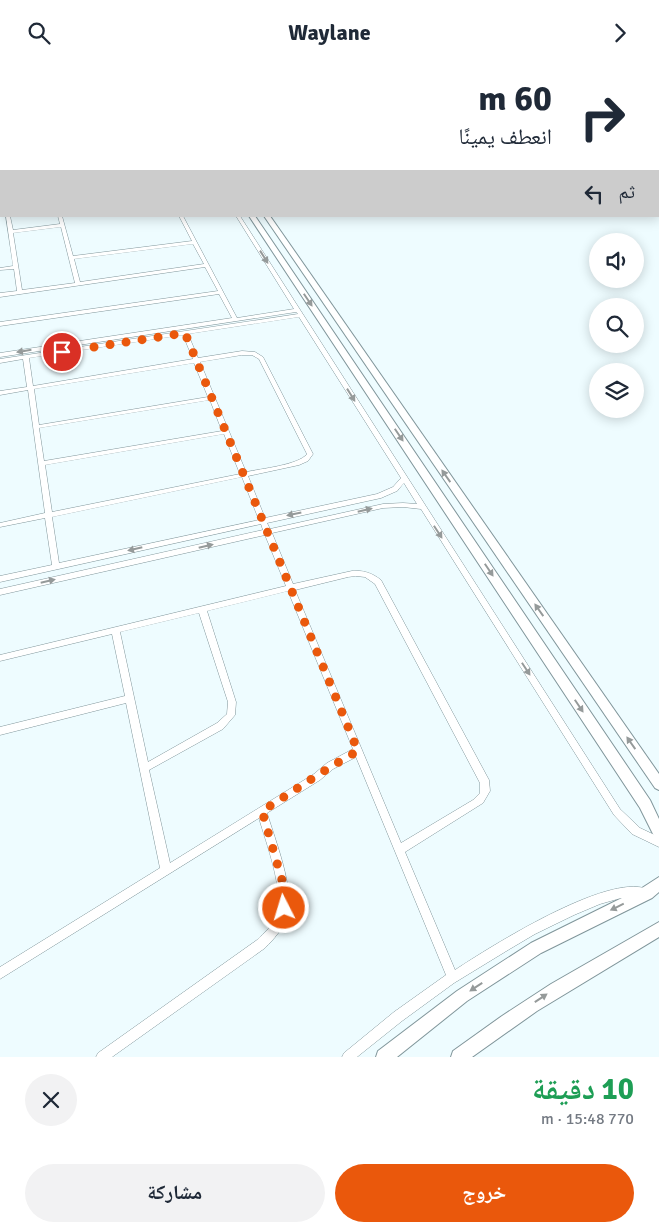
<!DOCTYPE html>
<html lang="ar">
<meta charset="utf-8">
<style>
:root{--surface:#fff;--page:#f2f2f3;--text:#1f2937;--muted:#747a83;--accent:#ea580c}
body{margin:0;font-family:Signika,"Noto Naskh Arabic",sans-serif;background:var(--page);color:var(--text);direction:rtl;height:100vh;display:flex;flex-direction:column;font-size:19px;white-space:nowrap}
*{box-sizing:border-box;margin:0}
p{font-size:16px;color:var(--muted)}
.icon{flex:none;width:28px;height:28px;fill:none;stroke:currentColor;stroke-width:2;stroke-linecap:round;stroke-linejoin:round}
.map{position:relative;height:992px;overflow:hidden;direction:ltr}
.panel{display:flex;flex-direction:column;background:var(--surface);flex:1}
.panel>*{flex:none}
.guide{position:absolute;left:0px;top:0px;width:660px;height:152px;box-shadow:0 2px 12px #0003;direction:rtl;background:#fff;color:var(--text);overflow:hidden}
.fabs{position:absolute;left:589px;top:168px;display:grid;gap:10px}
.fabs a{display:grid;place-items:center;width:55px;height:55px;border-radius:50%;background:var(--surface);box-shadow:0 2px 12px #0003;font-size:25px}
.pin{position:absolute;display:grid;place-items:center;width:42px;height:42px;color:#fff;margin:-21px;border:2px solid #fff;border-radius:50%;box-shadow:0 1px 5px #0007}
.me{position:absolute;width:55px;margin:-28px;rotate:355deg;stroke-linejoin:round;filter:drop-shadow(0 0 4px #0008)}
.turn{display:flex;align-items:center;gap:18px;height:105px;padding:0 25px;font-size:22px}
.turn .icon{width:65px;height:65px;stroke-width:2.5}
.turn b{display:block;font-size:35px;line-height:42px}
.then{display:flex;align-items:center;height:48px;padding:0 25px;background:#0003;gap:10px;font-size:19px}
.round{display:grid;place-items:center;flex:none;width:52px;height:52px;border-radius:26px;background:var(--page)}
.summary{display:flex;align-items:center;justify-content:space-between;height:85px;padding:0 25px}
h1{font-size:30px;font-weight:800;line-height:38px;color:#1e9e55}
.cta{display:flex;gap:10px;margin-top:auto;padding:10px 25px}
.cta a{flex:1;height:58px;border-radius:30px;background:var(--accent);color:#fff;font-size:20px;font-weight:800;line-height:58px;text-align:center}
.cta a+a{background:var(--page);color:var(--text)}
header{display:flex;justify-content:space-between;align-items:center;height:65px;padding:0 25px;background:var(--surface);font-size:22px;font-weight:800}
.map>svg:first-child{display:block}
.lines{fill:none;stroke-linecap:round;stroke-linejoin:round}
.minor-casing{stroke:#81969b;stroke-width:1}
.tertiary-casing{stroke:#81969b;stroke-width:2}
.secondary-casing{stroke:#81969b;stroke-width:2}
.minor{fill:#fff;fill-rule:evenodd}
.tertiary{fill:#fff;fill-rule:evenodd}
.secondary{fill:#fff;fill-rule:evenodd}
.oneway{fill:#959a9a}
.route{stroke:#ea580c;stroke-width:9;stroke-dasharray:0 16.2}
</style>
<header><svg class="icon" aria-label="forward" viewBox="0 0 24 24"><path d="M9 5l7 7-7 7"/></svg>Waylane<svg class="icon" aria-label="search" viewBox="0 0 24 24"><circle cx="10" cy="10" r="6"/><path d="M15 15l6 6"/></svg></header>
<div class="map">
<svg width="659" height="992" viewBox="0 0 659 992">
<rect width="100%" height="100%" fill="#eefcff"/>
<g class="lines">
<defs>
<g id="minor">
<polygon points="102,0 106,0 106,1 103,1"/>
<polygon points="141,0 145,0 146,1 143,1"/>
<polygon points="653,0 659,0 659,1 650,1"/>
<rect x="0" y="2" width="1" height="2"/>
<rect x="0" y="13" width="1" height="2"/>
<rect x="0" y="23" width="1" height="3"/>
<rect x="0" y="63" width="1" height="2"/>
<rect x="0" y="72" width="1" height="2"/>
<rect x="0" y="86" width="1" height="2"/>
<rect x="0" y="104" width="1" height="10"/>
<rect x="0" y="120" width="1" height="2"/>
<path d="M6 151H10L13 165 60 159 58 151H62L73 191 192 176 179 151H183L237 253 294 244 236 151H240L620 744 640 763 659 772V782L632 769 614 750 421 444 403 442 383 443 272 468 293 519 352 506C363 505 372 508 381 515L489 715 490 726 483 738 405 787 455 905C490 882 607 808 647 824L648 828 647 832 643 833H621L600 839 574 850 535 869 508 885 454 918 402 956 357 992H342L344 988 394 947 446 910 356 692 333 704 320 715 267 748C275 775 295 824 287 851 283 864 274 874 265 883L112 992H96L98 988 257 875C264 868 273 861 276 851 285 826 266 778 259 753L0 914V902L160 803 126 638 0 670V662L125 631 112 569 0 596V590L286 521 265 470 0 530V524L263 465 261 459 0 517V511L52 500 45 453 0 462V458L45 448 28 325 0 330V326L27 322 23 294 0 298V294L298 249 296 247 0 292V288L232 253 219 229 0 261V257L218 226 205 202 0 232V228L17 226 14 204 0 205V203L13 201ZM61 162 75 218 22 225 13 168ZM193 179 204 199 80 217 74 194ZM299 252 401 413 393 422 377 429 265 453 248 411 299 400 308 396 313 389 263 292 255 287 242 286 198 293 188 269ZM183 270 193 294 33 321 29 293ZM242 290H252L259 294 307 389C299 400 260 404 246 407L200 297ZM194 298 208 332 39 360 34 324ZM210 335 222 366 44 396 39 363ZM224 369 240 409 52 447 45 400ZM242 412 259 455 59 498 52 452ZM404 418 417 439 403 438 383 439 270 464 267 458 381 433 397 426ZM356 511 365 512 375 519 480 718V728L473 735 401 778 295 525 348 512ZM288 526 353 684 327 698 314 709 170 798 149 705 223 664 235 650 236 637 207 546ZM199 548 228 637 227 649 217 658 148 697 120 567Z"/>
</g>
<g id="tertiary">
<polygon points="148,0 152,0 153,1 149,1"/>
<polygon points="157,0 161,0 162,1 158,1"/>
<polygon points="499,0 503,0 504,1 500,1"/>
<polygon points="518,0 523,0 524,1 519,1"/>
<rect x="0" y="70" width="1" height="2"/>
<polygon points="249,151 255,151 650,735 659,754 659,773 654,771 640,743"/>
<polygon points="264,151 270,151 659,709 659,725 655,723"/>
<polygon points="659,812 659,827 652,833 541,888 467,936 397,992 376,992 378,986 457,926 531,878 642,823"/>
<polygon points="659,857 659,872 537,946 472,992 451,992 453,986 502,951 551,919"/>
</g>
<polygon id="secondary" points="511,0 517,0 517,1 512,1"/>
</defs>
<use href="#minor" class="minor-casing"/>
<use href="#tertiary" class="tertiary-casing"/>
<use href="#secondary" class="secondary-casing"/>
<use href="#minor" class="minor"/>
<use href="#tertiary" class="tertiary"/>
<use href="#secondary" class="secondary"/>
</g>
<defs><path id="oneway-solid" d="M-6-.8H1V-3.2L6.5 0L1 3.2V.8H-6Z" transform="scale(1.25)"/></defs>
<g class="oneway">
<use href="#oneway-solid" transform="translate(264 192) rotate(58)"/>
<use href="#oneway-solid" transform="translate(308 235) rotate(56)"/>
<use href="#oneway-solid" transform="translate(24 286) rotate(171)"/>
<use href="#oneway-solid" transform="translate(351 330) rotate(58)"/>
<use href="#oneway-solid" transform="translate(399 370) rotate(56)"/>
<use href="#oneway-solid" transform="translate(446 411) rotate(-125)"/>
<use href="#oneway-solid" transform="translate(365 445) rotate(-13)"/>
<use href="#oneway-solid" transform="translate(294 449) rotate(168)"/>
<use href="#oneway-solid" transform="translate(438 467) rotate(57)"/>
<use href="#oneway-solid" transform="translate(206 481) rotate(-13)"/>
<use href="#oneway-solid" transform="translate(135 484) rotate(167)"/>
<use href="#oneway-solid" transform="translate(489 505) rotate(56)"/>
<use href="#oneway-solid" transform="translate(48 516) rotate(-13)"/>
<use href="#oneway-solid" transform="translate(539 545) rotate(-125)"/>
<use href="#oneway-solid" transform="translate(526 604) rotate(57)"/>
<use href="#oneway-solid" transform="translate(579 641) rotate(56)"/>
<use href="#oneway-solid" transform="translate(631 678) rotate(-125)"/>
<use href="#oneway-solid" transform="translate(617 842) rotate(154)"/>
<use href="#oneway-solid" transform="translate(476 922) rotate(147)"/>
<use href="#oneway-solid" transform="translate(541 933) rotate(-34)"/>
</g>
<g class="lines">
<path class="route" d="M62 287 185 268 358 686C325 704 294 726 262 746L284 822V843"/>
</g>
</svg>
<div class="fabs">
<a><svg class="icon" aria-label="sound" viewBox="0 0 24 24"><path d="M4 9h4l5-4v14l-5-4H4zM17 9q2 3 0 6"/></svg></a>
<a><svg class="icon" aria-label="search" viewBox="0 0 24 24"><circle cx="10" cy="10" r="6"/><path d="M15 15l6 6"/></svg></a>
<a><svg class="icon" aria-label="layers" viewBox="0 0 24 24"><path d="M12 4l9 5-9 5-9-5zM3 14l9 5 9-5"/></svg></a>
</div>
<div class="pin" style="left:62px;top:287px;background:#d93025"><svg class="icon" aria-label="arrive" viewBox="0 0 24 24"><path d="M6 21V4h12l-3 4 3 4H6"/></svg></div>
<svg class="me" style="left:284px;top:843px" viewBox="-20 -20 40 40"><circle r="17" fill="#ea580c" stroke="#fff" stroke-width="3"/><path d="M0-11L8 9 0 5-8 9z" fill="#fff"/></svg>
<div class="guide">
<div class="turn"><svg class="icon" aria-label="right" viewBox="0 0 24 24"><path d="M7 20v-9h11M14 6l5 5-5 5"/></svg><div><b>60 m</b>انعطف يمينًا</div></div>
<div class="then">ثم<svg class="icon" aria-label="left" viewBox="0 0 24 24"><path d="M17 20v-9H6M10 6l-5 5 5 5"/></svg></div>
</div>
</div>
<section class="panel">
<div class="summary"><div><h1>10 دقيقة</h1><p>770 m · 15:48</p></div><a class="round"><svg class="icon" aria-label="close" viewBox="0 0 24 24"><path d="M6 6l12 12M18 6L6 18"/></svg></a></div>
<div class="cta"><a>خروج</a><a>مشاركة</a></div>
</section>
